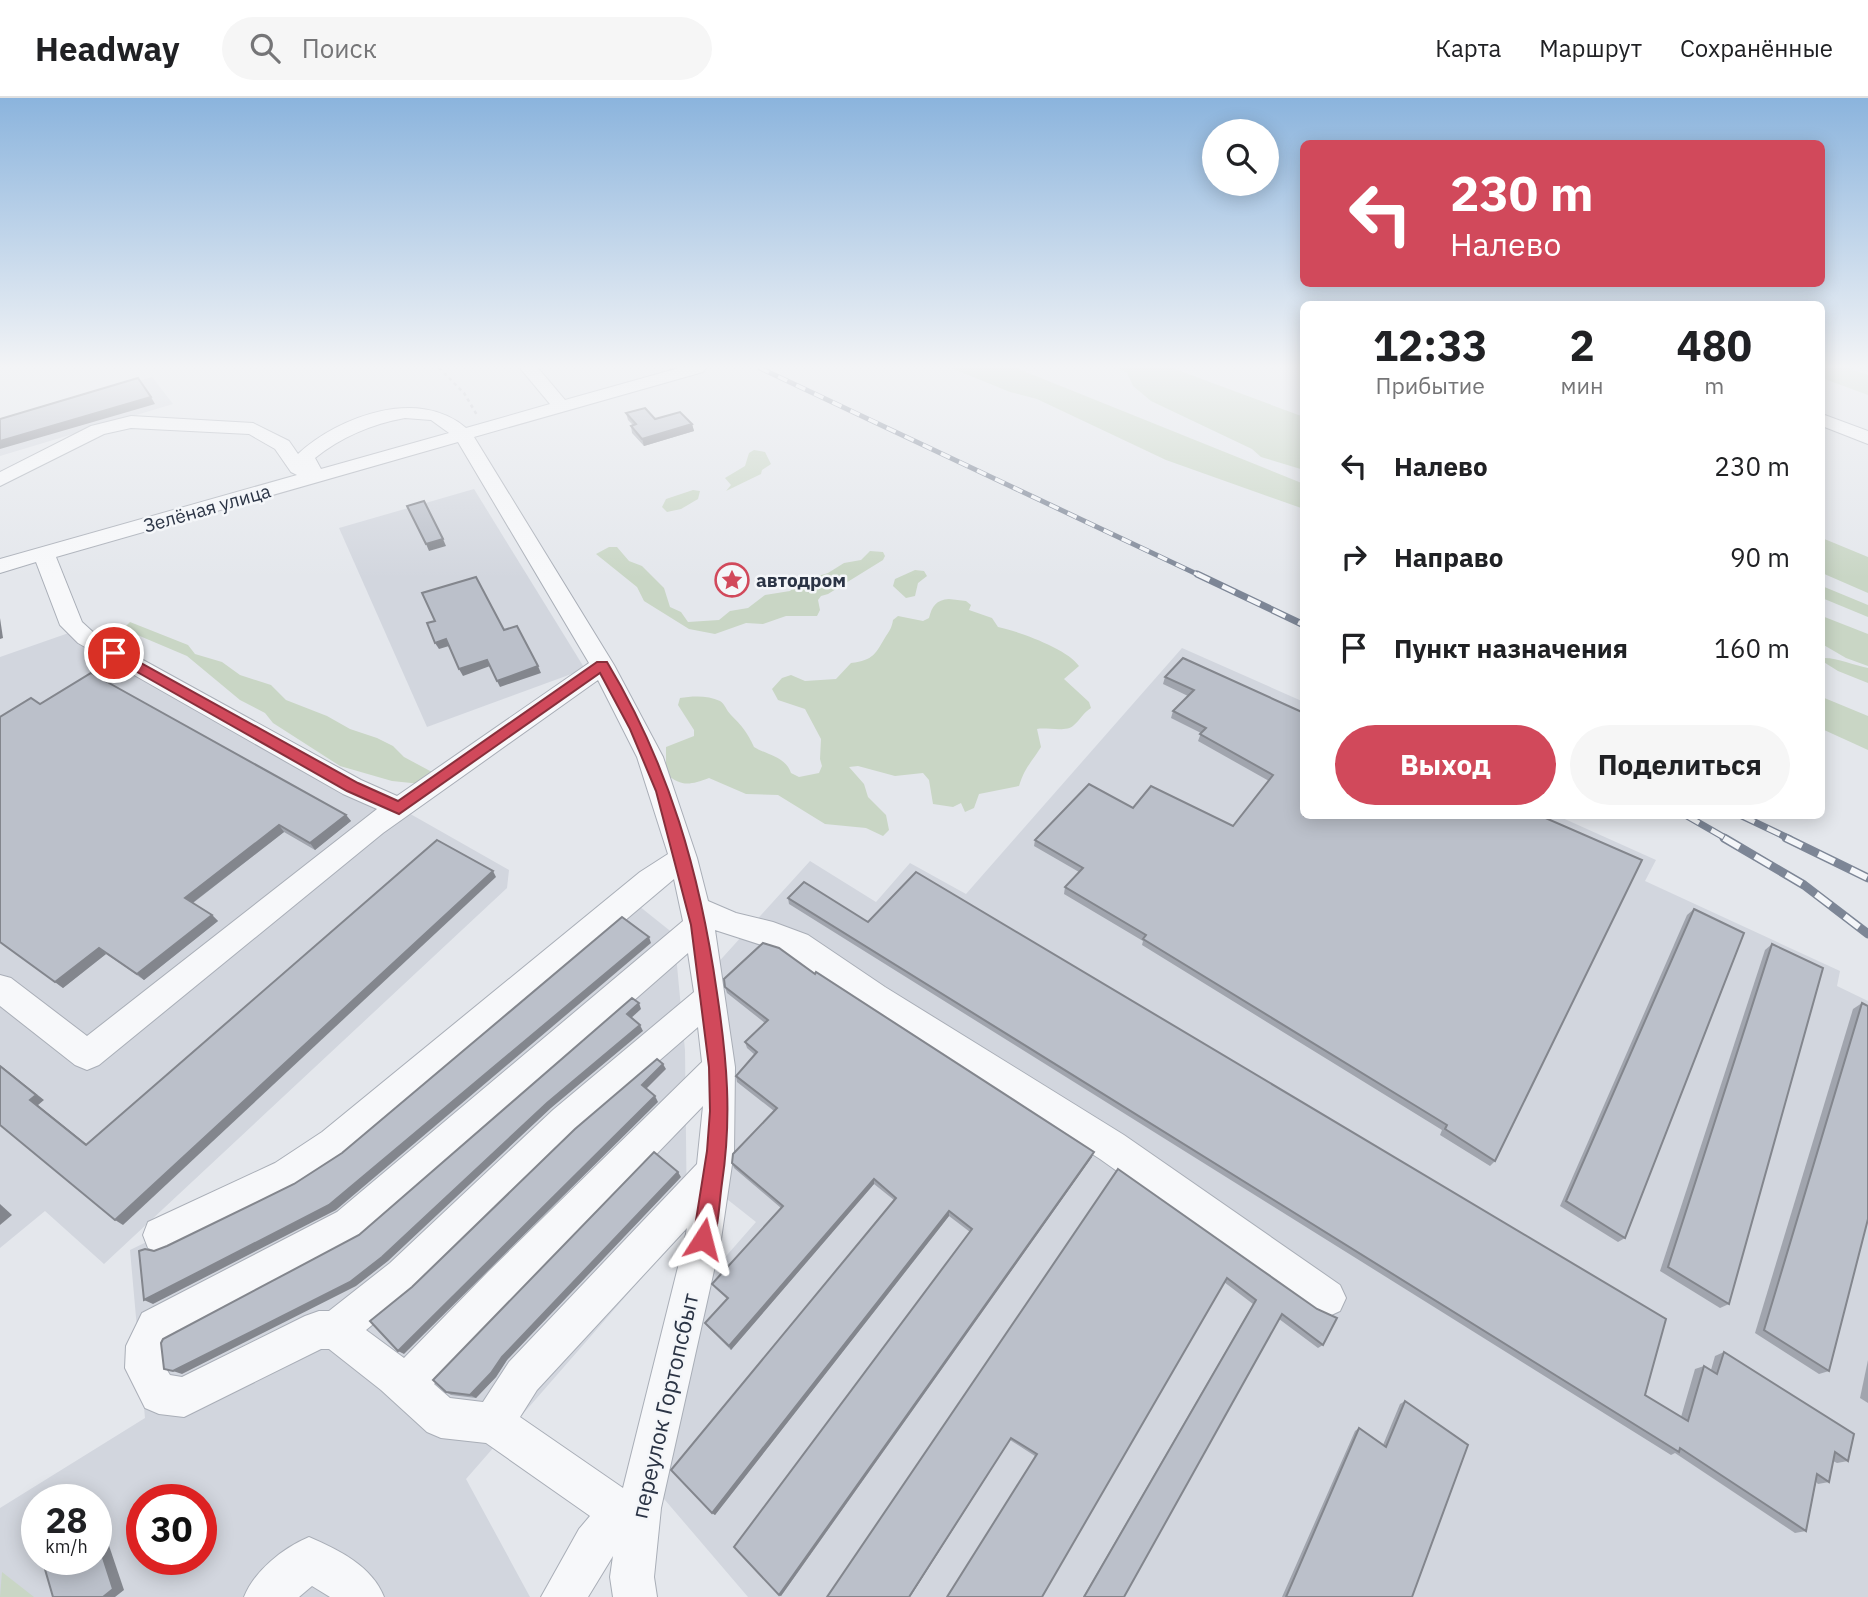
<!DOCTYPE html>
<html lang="ru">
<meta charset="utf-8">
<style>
:root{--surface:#fff;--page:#f6f6f6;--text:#202124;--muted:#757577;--line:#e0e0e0;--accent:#d1495b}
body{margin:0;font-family:"IBM Plex Sans",sans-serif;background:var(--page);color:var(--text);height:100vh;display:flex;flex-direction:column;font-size:26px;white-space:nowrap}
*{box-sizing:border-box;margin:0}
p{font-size:23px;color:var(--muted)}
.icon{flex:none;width:38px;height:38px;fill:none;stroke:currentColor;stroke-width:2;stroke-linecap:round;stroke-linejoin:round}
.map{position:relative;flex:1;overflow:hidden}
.details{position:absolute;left:1300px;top:203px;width:525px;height:518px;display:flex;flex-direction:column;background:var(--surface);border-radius:10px;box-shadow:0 4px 18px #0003}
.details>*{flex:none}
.guide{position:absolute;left:1300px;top:42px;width:525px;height:147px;border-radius:10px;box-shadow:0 4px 18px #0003;background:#d1495b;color:#fff;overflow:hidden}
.controls{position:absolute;left:1202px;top:21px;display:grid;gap:14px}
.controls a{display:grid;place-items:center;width:77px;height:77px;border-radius:50%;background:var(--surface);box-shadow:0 4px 18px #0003;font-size:35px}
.speed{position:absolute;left:21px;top:1386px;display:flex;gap:14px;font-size:35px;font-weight:700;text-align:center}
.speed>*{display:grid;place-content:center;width:91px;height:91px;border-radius:50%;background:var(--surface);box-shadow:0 4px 18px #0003;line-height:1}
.speed small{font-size:18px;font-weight:400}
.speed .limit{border:10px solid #d22;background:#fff;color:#111}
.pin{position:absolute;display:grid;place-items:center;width:60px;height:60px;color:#fff;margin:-30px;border:4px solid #fff;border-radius:50%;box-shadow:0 2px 7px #0007}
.me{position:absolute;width:77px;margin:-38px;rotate:9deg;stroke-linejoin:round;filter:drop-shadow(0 0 5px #0008)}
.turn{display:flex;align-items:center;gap:24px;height:147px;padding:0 35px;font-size:32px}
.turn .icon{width:91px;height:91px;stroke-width:2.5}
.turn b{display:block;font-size:49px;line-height:60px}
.eta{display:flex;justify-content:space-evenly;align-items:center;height:119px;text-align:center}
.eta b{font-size:42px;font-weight:700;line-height:49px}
.cta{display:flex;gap:14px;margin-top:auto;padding:14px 35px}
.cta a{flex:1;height:80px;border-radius:42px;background:var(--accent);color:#fff;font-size:28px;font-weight:700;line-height:80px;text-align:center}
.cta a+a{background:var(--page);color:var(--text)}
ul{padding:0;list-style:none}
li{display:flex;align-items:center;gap:21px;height:91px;padding:0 35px}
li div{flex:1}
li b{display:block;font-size:26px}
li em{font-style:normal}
header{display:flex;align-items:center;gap:42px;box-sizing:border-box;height:98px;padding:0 35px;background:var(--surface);border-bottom:2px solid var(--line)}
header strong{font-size:33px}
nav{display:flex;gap:38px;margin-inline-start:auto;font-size:24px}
.search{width:490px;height:63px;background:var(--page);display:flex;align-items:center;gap:18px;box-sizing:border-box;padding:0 24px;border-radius:38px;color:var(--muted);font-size:26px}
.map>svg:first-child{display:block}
.built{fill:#d2d6de;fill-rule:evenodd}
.green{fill:#c9d6c5}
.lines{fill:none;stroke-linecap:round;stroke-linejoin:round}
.minor-casing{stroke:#a9aeb7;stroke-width:2}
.path{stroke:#c2c5cb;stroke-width:2.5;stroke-dasharray:3.5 3.5;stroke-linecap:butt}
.minor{fill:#f7f8fa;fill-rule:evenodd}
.rail-far2-casing{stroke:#7d8696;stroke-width:5}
.rail-far1-casing{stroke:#7d8696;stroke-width:7}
.rail-casing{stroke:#7d8696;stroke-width:9}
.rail-far2{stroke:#f4f6f9;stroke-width:3.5;stroke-dasharray:10;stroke-linecap:butt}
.rail-far1{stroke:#f4f6f9;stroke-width:4.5;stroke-dasharray:14;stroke-linecap:butt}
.rail{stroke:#f4f6f9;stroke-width:6;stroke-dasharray:18;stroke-linecap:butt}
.wall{fill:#a1a5ae}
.shaded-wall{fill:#83868d}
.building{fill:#bbc0ca;stroke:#83868d;stroke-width:2}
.route{fill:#d1495b;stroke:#882f3b;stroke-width:2}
.labels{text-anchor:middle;stroke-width:5;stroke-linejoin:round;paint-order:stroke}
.far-street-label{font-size:19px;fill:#2b3445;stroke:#f4f6f9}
.far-poi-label{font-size:19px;font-weight:bold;fill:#2b3445;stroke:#f4f6f9;text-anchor:start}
.street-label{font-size:23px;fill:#2b3445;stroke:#f4f6f9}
</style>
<header>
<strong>Headway</strong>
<div class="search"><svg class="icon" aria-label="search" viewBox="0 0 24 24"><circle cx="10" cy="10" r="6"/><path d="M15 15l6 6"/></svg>Поиск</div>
<nav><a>Карта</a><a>Маршрут</a><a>Сохранённые</a></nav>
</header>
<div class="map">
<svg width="1868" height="1499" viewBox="0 0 1868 1499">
<rect width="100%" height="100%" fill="#e4e7ec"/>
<g class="built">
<polygon points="152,279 173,306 0,358 0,324"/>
<polygon points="474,391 585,571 427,629 339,430"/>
<polygon points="83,530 509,772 507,790 104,1166 45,1113 0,1150 0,559"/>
<polygon points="1182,550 1304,604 1304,718 1558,718 1656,762 1645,783 1840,873 1837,888 1868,903 1868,1499 748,1499 659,1395 706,1181 756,1124 718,1094 714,869 810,763 876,804 910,765 966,796"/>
<path d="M634 804 674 836 685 952 687 1128 466 1381 530 1499H0V1410L145 1320 130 1152 312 1063ZM37 1402H96V1461H37ZM142 1402H201V1461H142Z"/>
</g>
<g class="green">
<polygon points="951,270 1016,270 1304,386 1304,411 1166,362 1037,301 1010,294"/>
<polygon points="1119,270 1172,270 1304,319 1304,372 1261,359 1252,351 1151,303 1133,288 1127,275"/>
<polygon points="1822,270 1848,270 1868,277 1868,297 1822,280"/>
<polygon points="754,352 765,354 771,366 762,372 761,376 726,393 731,387 725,380 745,368 749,355"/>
<polygon points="693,392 700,393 698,401 681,411 667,414 662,409 666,401"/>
<polygon points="1822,440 1868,459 1868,495 1822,475"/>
<polygon points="609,449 617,449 629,463 642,468 664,490 670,509 681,514 688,524 719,522 730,513 748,510 765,497 790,493 799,484 828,475 844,465 861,462 870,453 883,454 885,458 883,462 828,496 821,498 818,502 820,512 817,518 786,518 763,526 746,525 715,536 689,531 644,503 637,489 596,456"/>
<polygon points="915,472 924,473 927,478 918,485 915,498 906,500 893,488 895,481"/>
<polygon points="1822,488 1868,507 1868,519 1822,500"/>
<path d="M949 501 966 503 971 507 969 512 992 520 998 529C1018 533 1068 551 1079 568L1064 581 1089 604 1091 610C1083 615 1080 622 1074 627 1066 635 1048 629 1037 631L1041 649C1031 665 1025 669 1019 688L979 696 974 710 965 714 961 705 953 709 933 706 929 682 923 675 895 678 858 668 849 669 864 686 868 699 886 717 889 732 883 738 866 730 825 726 778 697 746 696 709 680C690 687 682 689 666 676V649L694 638V632L678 607 680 600C692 598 708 597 720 603 725 606 726 612 731 617 742 628 747 634 754 649 767 657 786 659 791 675L799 679 819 675 822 668 820 661 821 641 805 611 778 602 772 591 782 580 791 577 805 583 836 581 851 565C874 562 875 556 886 538 890 532 892 529 893 522L898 518 923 523 929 520C932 508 936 502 949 501Z"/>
<polygon points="1822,518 1868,536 1868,568 1846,560 1822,546"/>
<polygon points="130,524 188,547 195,556 222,564 240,577 271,587 286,602 327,618 350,631 377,640 393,648 404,659 432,674 421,686 392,683 340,668 273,625 265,615 240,602 187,558 135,536 125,529"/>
<path d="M1822 560C1836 559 1853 567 1868 570V585L1838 573 1822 563Z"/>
<polygon points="1822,599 1868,618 1868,652 1822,631"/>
<polygon points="2,1474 34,1499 0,1499"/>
</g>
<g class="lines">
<defs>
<g id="minor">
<path d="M520 270H538L565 302 679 270H706L703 274 474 339 614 567 663 659 697 760 708 803 736 815 773 824 808 837 885 889 1124 1037 1340 1187 1346 1200 1340 1213 1327 1219 1314 1213 1100 1061 863 909 786 855 715 832 735 969 734 1053 721 1141 661 1410 654 1479 657 1499H613L610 1479 613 1458 588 1499H541L579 1431 590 1418 486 1345 441 1340 427 1334 381 1292 329 1251H321L184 1319 159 1316 145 1310 125 1270 126 1248 142 1215 337 1114 683 823 674 781 346 1058 299 1089 174 1150 161 1155 148 1150 143 1137 148 1124 275 1065 322 1034 640 774 668 756 637 659 598 582 383 735 99 967 87 972 75 967 0 908V877L11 880 87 938 377 711 343 696 78 545 60 527 36 464 0 475V461L297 377 291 374 275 351 249 336 131 330 104 336 0 388V374L91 328 131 318 253 325 289 343 298 356C339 318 419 289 466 330L550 306ZM405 320 431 322 449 335 321 371 315 360C341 339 372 326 405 320ZM458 344 589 565 397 698 361 682 94 535 82 524 56 459ZM688 855 694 894 553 1012 390 1165 329 1213H319L305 1218 182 1279 170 1277C161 1264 161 1256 170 1243L363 1140ZM698 929 702 964 488 1174 404 1260 366 1232 416 1191 577 1034ZM703 1008 697 1066 509 1264 483 1304 450 1300 434 1286ZM687 1130 685 1141 623 1390 520 1319 537 1292Z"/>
<polygon points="1822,316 1868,333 1868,346 1822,328"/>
<path d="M309 1439C339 1452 372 1468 384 1499H330L312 1488 299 1499H244C254 1473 283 1450 309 1439Z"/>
</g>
</defs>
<use href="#minor" class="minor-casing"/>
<polyline class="path" points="439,270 464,295 477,317"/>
<use href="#minor" class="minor"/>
<defs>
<polyline id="rail-far2" points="760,270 1201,478"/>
<g id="rail-far1">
<polyline points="1197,476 1304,527"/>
<polyline points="1687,718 1727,741"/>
<polyline points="1742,718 1790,741"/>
</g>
<g id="rail">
<polyline points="1724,740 1804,787 1868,836"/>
<polyline points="1786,740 1868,780"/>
</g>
</defs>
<use href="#rail-far2" class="rail-far2-casing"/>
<use href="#rail-far1" class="rail-far1-casing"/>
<use href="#rail" class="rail-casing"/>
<use href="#rail-far2" class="rail-far2"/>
<use href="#rail-far1" class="rail-far1"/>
<use href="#rail" class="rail"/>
</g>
<g class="wall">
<polygon points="626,315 655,321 692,326 694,333 644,348 632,335 631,328 633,327 628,322"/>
<polygon points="1165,579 1304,615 1495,1063 1490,1068 1440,1037 1442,1032 1142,847 1143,843 1064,796 1065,789 1079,774 1034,748 1035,742 1133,710 1233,728 1269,683 1198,643 1201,635 1171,620 1173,613 1188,598 1163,586"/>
<polygon points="40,606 346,717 351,723 315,752 284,734 193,805 212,817 218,823 144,882 106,856 63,890 0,844"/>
<polygon points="788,800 1681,1319 1695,1271 1704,1268 1711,1272 1715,1258 1724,1254 1848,1363 1837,1365 1833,1363 1829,1384 1818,1386 1816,1384 1806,1433 1795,1435 1675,1355 1671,1357 789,806"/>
<polygon points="1694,811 1625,1140 1618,1144 1560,1108 1687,817"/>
<polygon points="1772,846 1729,1206 1720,1210 1660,1173 1765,852"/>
<polygon points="815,876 1092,1059 781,1498 779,1497 970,1134 949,1118 715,1417 712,1415 894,1102 874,1086 731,1252 708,1229 705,1225 727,1201 715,1190 712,1186 781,1110 734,1070 732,1065 774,1013 737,984 736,978 755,957 747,950 745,944 765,925 727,895 725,889"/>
<polygon points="1862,905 1829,1273 1819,1276 1755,1235 1853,911"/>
<polygon points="1118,1071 1323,1247 1318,1250 1279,1221 1124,1499 1083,1499 1253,1206 1224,1184 1035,1358 1010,1342 910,1499"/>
<polygon points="681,1079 507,1262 496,1279 476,1300 451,1297 446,1294"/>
<polygon points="1868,1262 1868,1305 1860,1300"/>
<polygon points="1405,1303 1412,1499 1282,1499 1355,1333 1359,1330 1383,1347 1400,1306"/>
</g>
<g class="shaded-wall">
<polygon points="151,299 155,306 0,351 0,343"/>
<polygon points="692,326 694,333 644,348 642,341"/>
<polygon points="443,441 446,448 429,453 426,446"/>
<polygon points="0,520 3,540 0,541"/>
<polygon points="446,541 449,548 439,551 435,545"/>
<polygon points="487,562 490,568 463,578 459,571"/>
<polygon points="538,568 541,575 500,589 497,583"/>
<polygon points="346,717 351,723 315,752 310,745"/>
<polygon points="279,727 284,734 191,806 185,800"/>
<polygon points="493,773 496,779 123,1127 115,1122"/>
<polygon points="212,817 218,823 144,882 137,876"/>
<polygon points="649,839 651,845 336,1112 153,1206 144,1202"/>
<polygon points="99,850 106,856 63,890 55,884"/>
<polygon points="639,905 641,911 629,922 627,916"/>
<polygon points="640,927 643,933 551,1010 388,1163 356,1188 182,1276 173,1273 547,1005"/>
<polygon points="663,966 666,971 645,992 642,987"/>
<polygon points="0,967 44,1002 38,1007 94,1052 86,1047 30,1002"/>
<polygon points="655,998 658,1004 404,1256 398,1253"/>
<polygon points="1094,1054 1092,1059 781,1498 779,1497"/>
<polygon points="678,1074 681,1079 507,1262 496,1279 476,1300 470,1297 502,1259"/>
<polygon points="874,1081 874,1086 731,1252 729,1248"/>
<polygon points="0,1106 12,1117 0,1127"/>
<polygon points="949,1113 949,1118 715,1417 712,1415"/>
<polygon points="1011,1340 910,1499 909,1499"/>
<polygon points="96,1409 124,1492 115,1499 103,1499 96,1438"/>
</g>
<g class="building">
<polygon points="138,280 151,299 0,343 0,321"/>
<polygon points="645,310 655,321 680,314 692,326 642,341 631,328 636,326 626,315"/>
<polygon points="424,403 443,441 426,446 407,408"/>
<polygon points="476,479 504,532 517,528 538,568 497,583 487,562 459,571 446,541 435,545 427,525 435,523 422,495"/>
<polygon points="1183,560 1304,615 1304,718 1541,718 1642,762 1495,1063 1445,1031 1447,1027 1143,841 1146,837 1065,789 1083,770 1035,742 1089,686 1133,710 1151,688 1233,728 1273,677 1200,636 1206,630 1173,613 1194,592 1165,579"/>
<polygon points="91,575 346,717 310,745 279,727 185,800 212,817 137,876 99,850 55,884 0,844 0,619 31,600 40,606"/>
<polygon points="437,742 493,773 115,1122 0,1027 0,968 36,997 30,1002 86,1047"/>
<polygon points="916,774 1666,1221 1645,1297 1688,1323 1704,1268 1717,1276 1724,1254 1854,1336 1848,1363 1835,1354 1829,1384 1817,1376 1806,1433 1680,1350 1679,1354 788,800 804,784 868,824"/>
<polygon points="1694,811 1744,835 1625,1140 1566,1103"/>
<polygon points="622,819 649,839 329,1107 144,1202 139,1153 145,1151 154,1153 167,1148 294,1086 342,1055"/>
<polygon points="763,845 779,850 815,876 816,874 1094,1054 779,1497 734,1449 972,1131 949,1113 712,1415 671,1372 896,1100 874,1081 729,1248 705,1225 728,1200 712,1186 783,1108 732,1065 733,1056 777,1010 736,978 757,954 745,944 768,922 725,889 724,881"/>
<polygon points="1772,846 1823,870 1729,1206 1668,1169"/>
<polygon points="632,900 639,905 627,916 640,927 547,1005 382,1159 350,1184 173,1273 164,1271 161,1245 163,1241 359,1137"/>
<polygon points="1862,905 1868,908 1868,1121 1829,1273 1764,1232"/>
<polygon points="657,961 663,966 642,987 655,998 398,1253 370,1223 412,1189 575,1031"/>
<polygon points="654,1054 678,1074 502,1259 491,1275 470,1297 446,1294 433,1282"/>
<polygon points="1118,1071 1317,1211 1337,1220 1323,1247 1282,1216 1124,1499 1084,1499 1256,1202 1227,1180 1042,1499 947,1499 1037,1356 1011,1340 909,1499 827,1499"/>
<polygon points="1405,1303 1468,1347 1412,1499 1286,1499 1359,1330 1386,1349"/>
<polygon points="96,1438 113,1491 103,1499 53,1499 42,1461 96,1461"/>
</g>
<linearGradient id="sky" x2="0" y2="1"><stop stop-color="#8bb4dd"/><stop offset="0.56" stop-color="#f3f4f6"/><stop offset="1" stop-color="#f3f4f6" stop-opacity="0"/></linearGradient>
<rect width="1868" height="480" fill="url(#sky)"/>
<path class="route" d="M114 550 358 685 398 703 597 564H607C669 667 700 775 717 895 727 962 732 1018 722 1085 719 1106 719 1129 711 1148L703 1151 696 1148 693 1141 707 1053 710 1013 709 969 691 827 656 693 630 631 600 575 399 716 347 693 109 558V551Z"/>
<defs>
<symbol id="sight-ring" viewBox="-11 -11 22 22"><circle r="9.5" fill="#f4f6f9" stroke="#d1495b" stroke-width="1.5"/><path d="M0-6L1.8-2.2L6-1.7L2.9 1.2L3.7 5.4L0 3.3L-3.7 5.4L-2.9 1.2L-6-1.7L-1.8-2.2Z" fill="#d1495b"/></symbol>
</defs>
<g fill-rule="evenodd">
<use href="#sight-ring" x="713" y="463" width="38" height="38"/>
</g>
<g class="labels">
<g class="far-street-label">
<text transform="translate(207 410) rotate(-16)" y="7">Зелёная улица</text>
</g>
<g class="far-poi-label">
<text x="756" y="489">автодром</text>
</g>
<g class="street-label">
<text transform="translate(665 1308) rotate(-77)" y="8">переулок Гортопсбыт</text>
</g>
</g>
</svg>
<div class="controls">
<a><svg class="icon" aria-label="search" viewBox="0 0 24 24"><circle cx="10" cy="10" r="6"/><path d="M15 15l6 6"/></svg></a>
</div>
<div class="speed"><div>28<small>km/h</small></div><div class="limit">30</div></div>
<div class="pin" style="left:114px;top:555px;background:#d93025"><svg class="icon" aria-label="arrive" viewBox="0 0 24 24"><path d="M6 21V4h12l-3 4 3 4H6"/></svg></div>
<svg class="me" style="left:703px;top:1141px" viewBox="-20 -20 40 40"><path d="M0-17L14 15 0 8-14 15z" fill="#d1495b" stroke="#fff" stroke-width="4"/></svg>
<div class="guide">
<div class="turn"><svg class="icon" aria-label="left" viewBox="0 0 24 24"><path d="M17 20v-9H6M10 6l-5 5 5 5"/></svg><div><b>230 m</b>Налево</div></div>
</div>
<section class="details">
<div class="eta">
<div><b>12:33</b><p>Прибытие</p></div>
<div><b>2</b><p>мин</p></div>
<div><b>480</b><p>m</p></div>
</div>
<ul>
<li><svg class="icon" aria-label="left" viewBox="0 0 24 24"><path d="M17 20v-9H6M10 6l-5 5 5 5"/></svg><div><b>Налево</b></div><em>230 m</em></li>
<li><svg class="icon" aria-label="right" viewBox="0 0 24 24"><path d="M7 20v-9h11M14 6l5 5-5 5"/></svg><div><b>Направо</b></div><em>90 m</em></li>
<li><svg class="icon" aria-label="arrive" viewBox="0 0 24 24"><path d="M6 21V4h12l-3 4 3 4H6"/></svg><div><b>Пункт назначения</b></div><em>160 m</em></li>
</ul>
<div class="cta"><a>Выход</a><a>Поделиться</a></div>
</section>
</div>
